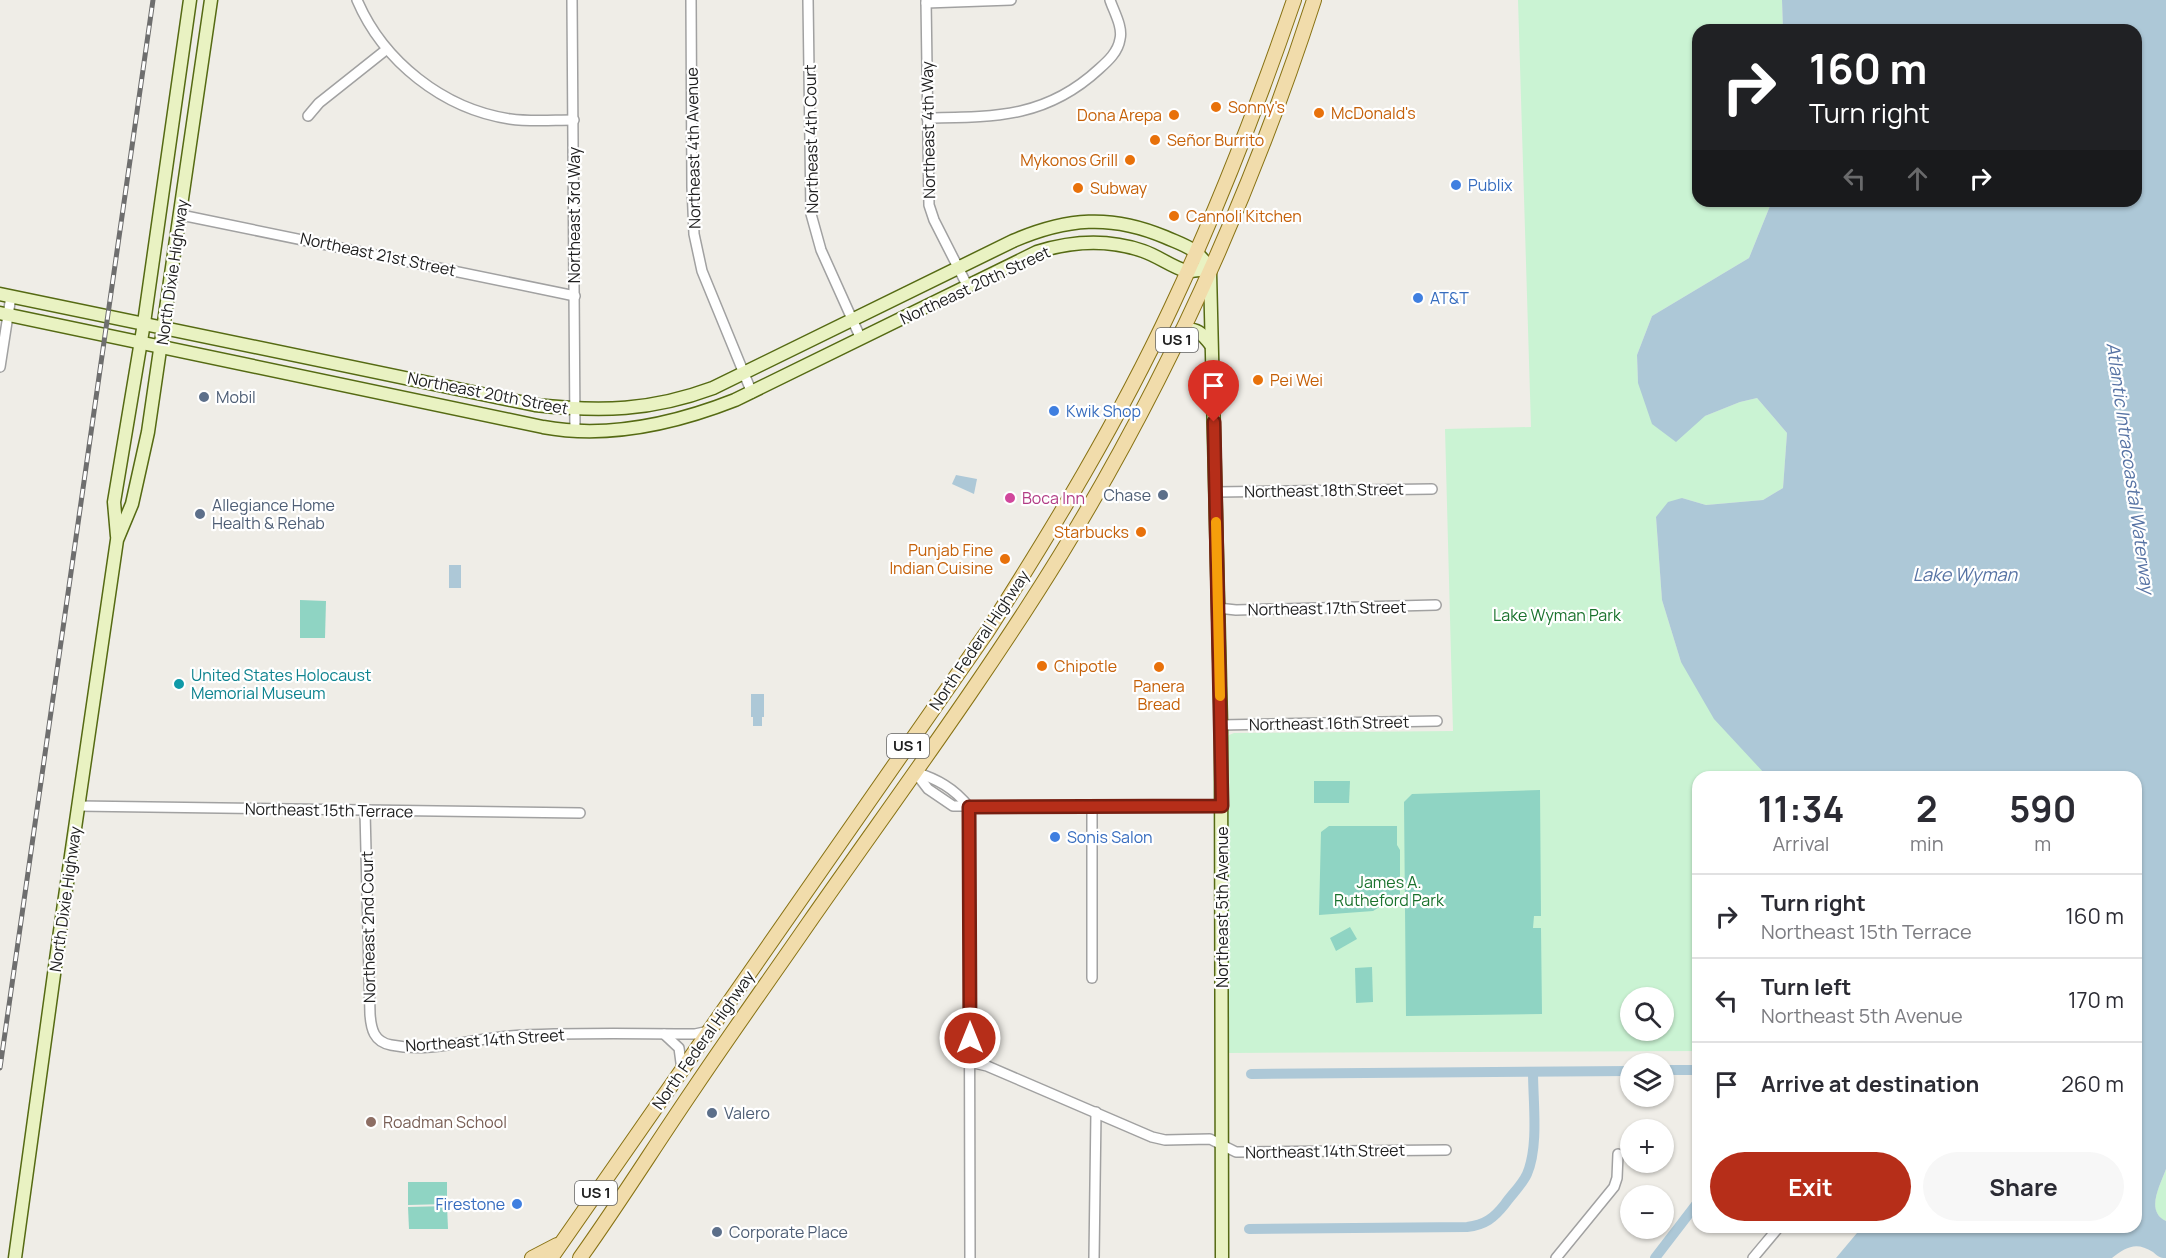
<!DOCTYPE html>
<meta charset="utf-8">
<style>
:root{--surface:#fff;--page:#f7f7f7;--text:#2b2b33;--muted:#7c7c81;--line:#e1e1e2;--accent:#b62e19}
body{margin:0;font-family:Manrope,sans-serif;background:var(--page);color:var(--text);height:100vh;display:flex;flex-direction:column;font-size:22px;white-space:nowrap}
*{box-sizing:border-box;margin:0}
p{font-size:20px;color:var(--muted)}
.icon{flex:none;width:33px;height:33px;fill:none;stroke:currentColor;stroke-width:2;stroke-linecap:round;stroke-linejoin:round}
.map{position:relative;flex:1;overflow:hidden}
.drawer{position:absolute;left:1692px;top:771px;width:450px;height:462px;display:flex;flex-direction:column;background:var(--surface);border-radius:18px;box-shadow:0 2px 4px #0004}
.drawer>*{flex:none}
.hud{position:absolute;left:1692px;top:24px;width:450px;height:183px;border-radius:18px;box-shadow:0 2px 4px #0004;background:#202124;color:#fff;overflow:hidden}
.tools{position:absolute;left:1620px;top:987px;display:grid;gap:12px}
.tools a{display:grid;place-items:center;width:54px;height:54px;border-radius:50%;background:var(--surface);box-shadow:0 2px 4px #0004;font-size:30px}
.pin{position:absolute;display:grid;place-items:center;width:51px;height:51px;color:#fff;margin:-62px -26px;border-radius:50% 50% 50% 0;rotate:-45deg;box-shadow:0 0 6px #0007}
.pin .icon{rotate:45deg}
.me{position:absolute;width:66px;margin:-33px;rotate:0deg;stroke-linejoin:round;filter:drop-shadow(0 0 4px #0008)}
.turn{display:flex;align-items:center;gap:21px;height:126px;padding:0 18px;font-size:27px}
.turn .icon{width:78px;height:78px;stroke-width:2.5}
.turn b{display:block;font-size:42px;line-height:51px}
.lanes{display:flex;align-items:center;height:57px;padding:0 18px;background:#0003;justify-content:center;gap:30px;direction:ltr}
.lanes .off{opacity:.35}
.eta{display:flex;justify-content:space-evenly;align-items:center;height:102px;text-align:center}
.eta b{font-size:36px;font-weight:700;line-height:42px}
.action{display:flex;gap:12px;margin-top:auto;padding:12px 18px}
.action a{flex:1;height:69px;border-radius:36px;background:var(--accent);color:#fff;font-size:24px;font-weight:700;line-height:69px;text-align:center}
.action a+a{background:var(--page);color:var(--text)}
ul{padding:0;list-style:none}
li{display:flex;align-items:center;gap:18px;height:84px;padding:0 18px;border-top:2px solid var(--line)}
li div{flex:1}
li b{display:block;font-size:22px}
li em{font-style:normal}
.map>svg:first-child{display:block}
.park{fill:#caf3d3;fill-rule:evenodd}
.pitch{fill:#8fd4c3}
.water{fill:#adc8d7}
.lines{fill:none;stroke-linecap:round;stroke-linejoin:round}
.canal{stroke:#adc8d7;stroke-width:10}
.street-casing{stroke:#a1a1a1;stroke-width:12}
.secondary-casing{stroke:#556a13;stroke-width:15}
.primary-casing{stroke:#887213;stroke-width:16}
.street{stroke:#fff;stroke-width:9}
.secondary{stroke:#e9f2c2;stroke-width:12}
.primary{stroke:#f1dcab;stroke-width:14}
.rail-casing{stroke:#6e6e6e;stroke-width:5}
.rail{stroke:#fff;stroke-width:3;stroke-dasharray:9;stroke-linecap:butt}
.route-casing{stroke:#761e10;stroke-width:15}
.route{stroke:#b62e19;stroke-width:10}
.slow{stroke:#f59e0b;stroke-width:10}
.food-dot{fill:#e8710a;stroke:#fff;stroke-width:2}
.shop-dot{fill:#3f7fe0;stroke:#fff;stroke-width:2}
.service-dot{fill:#5c6f8a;stroke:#fff;stroke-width:2}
.hotel-dot{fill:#d1479c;stroke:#fff;stroke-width:2}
.culture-dot{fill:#0f9aa8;stroke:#fff;stroke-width:2}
.education-dot{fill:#8d6e63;stroke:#fff;stroke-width:2}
.labels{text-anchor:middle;stroke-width:4.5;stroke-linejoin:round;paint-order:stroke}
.shield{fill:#fff;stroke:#636363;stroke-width:1.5}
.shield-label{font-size:15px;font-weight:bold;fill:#202020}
.food-label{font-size:16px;fill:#c56008;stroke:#fff;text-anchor:start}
.street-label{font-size:16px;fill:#202020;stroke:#fff}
.shop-label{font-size:16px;fill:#366cbe;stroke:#fff;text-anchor:start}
.service-label{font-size:16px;fill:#4e5e75;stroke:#fff;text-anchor:start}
.hotel-label{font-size:16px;fill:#b23c85;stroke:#fff;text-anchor:start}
.park-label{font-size:16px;fill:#1a722d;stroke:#fff}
.culture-label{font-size:16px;fill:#0d838f;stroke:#fff;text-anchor:start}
.education-label{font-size:16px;fill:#785e54;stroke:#fff;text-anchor:start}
.water-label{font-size:18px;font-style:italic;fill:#5773a4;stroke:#fff}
</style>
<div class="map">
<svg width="2166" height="1258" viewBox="0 0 2166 1258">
<rect width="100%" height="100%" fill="#efede7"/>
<g class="park">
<path d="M1518 0H1782L1783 30H1698V201H1772L1749 258 1652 316 1637 355 1638 383 1705 416 1740 402 1757 398 1787 433 1783 488 1763 500 1706 505 1682 498 1656 517 1662 600 1681 662 1879 777H1698V1051L1228 1053 1227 740 1229 735 1234 733 1453 731 1445 429 1531 427ZM1630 998H1664V1030H1630Z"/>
<path d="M2166 1169V1221C2145 1211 2160 1186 2166 1169Z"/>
</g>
<g class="pitch">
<polygon points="300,600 326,601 325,638 300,638"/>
<polygon points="1314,781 1350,781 1349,803 1314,803"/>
<polygon points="1540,790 1541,916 1534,916 1533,928 1541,928 1542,1014 1406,1016 1404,802 1412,794"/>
<polygon points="1329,826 1397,826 1397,845 1400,850 1400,894 1373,911 1319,915 1321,832"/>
<polygon points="1350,927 1357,939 1336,951 1330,938"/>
<polygon points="1372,967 1373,1002 1356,1003 1355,968"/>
<polygon points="408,1182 447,1182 447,1204 408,1205"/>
<polygon points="447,1206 448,1229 409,1229 408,1207"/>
</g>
<g class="water">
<path d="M1782 0H2166V1169C2160 1186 2145 1211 2166 1221V1258C2159 1258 2158 1256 2153 1252 2136 1241 2126 1247 2112 1258H1836L1862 1227H2136V777H1879L1872 774H1765L1714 719 1681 662 1662 600 1656 517 1668 502 1682 498 1706 505 1763 500 1783 488 1787 433 1757 398 1740 402 1705 416 1676 442 1652 424 1638 383 1637 355 1652 316 1749 258 1772 201H2136V30H1783Z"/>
<polygon points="956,475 977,479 974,494 952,484"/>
<rect x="449" y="565" width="12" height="23"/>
<polygon points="751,694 764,694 764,717 762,717 762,726 753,726 753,717 751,717"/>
</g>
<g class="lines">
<g class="canal">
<polyline points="1664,1070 1698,1070"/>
<polyline points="1251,1074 1630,1071"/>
<path d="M1249 1229 1467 1227C1485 1225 1494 1218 1505 1204 1512 1194 1522 1185 1527 1174 1539 1146 1533 1102 1533 1072"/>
<polyline points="1655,1258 1698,1202"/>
</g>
<defs>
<g id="street">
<path d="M357 0C383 61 443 109 510 119 530 122 553 120 574 120"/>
<polyline points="572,0 575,430"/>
<polyline points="691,0 692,187 694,234 702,271 752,393"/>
<polyline points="808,0 811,214 821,250 861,339"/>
<polyline points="926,0 929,205 934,220 968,287"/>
<polyline points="926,3 1011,0"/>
<polyline points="308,116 319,103 387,49"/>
<path d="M927 118C995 117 1046 118 1099 69 1108 61 1118 52 1120 39 1123 27 1114 12 1110 0"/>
<polyline points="181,215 575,296"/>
<polyline points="0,367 11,296"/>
<polyline points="1216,492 1432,489"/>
<polyline points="1218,608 1236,610 1436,605"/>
<polyline points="1221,725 1437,721"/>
<polyline points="915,772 928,789 953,806 1222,806"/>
<path d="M915 772C937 779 954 788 969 807"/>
<polyline points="78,806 580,813"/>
<polyline points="1092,806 1092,978"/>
<polyline points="969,807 970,1258"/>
<path d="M365 811 370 1014C371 1029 374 1042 391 1045 431 1053 470 1039 510 1036 571 1032 633 1034 695 1034L709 1031"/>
<polyline points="664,1034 679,1048 682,1070"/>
<polyline points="970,1062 987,1066 1152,1137 1165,1140 1210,1139 1236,1152 1446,1150"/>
<polyline points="1094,1258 1096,1112"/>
<polyline points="1556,1258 1614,1187 1617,1178 1618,1154"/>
<polyline points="1753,1258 1779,1227"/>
</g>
<g id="secondary">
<polyline points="1210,272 1221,725 1222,1258"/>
<path d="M0 294 535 405C601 412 651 411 713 388L1013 241C1066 218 1111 214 1165 237 1188 247 1194 247 1210 268"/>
<path d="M0 313 543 427C608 439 674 424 735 400L1037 252C1072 241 1108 239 1143 251 1158 256 1172 267 1186 271 1193 272 1203 269 1210 268"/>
<path d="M1182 330C1197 328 1202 333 1211 345"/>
<polyline points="117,536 114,502 144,323 190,0"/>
<polyline points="15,1258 59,938 117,540 132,504 148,432 211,0"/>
</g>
<g id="primary">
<polyline points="532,1258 557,1245"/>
<path d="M551 1258 987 632C1054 527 1118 421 1171 308 1218 208 1258 105 1294 0"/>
<path d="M580 1258C620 1202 656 1144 695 1087 732 1032 770 979 808 924 893 802 983 681 1061 554 1166 382 1252 192 1314 0"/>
</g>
</defs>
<use href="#street" class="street-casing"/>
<use href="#secondary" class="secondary-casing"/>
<use href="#primary" class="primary-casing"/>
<use href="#street" class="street"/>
<use href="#secondary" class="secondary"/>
<use href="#primary" class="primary"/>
<defs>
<polyline id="rail" points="0,1068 153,0"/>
</defs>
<use href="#rail" class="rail-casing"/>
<use href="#rail" class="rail"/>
</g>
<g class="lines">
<defs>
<polyline id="route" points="970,1038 969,807 1222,806 1214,422"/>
</defs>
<use href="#route" class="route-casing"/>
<use href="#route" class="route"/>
<polyline class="slow" points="1216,522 1220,696"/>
</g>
<g class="food-dot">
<circle cx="1216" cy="107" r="6"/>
<circle cx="1319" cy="113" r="6"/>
<circle cx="1174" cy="115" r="6"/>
<circle cx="1155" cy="140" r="6"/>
<circle cx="1130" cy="160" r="6"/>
<circle cx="1078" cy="188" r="6"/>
<circle cx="1174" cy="216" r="6"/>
<circle cx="1258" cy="380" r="6"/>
<circle cx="1141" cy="532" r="6"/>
<circle cx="1005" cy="559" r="6"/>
<circle cx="1042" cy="666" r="6"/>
<circle cx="1159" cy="667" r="6"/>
</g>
<g class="shop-dot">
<circle cx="1456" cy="185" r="6"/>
<circle cx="1418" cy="298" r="6"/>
<circle cx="1054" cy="411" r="6"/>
<circle cx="1055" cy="837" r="6"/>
<circle cx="517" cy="1204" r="6"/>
</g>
<g class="service-dot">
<circle cx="204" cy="397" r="6"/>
<circle cx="1163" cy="495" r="6"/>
<circle cx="200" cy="514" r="6"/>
<circle cx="712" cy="1113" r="6"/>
<circle cx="717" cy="1232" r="6"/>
</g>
<circle class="hotel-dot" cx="1010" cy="498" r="6"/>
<circle class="culture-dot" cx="179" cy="684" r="6"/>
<circle class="education-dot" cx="371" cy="1122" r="6"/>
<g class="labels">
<g class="shield">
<rect x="1156" y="328" width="42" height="24" rx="4.5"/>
<rect x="887" y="734" width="42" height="24" rx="4.5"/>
<rect x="575" y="1181" width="42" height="24" rx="4.5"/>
</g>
<g class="shield-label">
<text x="1177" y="345">US 1</text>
<text x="908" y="751">US 1</text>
<text x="596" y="1198">US 1</text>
</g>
<g class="food-label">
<text x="1228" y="113">Sonny's</text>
<text x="1331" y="119">McDonald's</text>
<text x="1162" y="121" text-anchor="end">Dona Arepa</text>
<text x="1167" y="146">Señor Burrito</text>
<text x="1118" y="166" text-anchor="end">Mykonos Grill</text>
<text x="1090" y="194">Subway</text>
<text x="1186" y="222">Cannoli Kitchen</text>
<text x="1270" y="386">Pei Wei</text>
<text x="1129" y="538" text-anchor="end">Starbucks</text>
<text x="993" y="556" text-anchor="end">Punjab Fine<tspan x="993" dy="18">Indian Cuisine</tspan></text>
<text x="1054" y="672">Chipotle</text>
<text x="1159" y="692" text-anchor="middle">Panera<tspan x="1159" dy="18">Bread</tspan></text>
</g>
<g class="street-label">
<text transform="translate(928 130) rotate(-91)" y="6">Northeast 4th Way</text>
<text transform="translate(811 139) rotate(-91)" y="6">Northeast 4th Court</text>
<text transform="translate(693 148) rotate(-91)" y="6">Northeast 4th Avenue</text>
<text transform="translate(574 215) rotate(-90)" y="6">Northeast 3rd Way</text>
<text transform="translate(378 254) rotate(12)" y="6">Northeast 21st Street</text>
<text transform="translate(172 272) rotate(-82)" y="6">North Dixie Highway</text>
<text transform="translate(975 285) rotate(-25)" y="6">Northeast 20th Street</text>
<text transform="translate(488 393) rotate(11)" y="6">Northeast 20th Street</text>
<text transform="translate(1324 490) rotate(-1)" y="6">Northeast 18th Street</text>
<text transform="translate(1327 608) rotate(-1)" y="6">Northeast 17th Street</text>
<text transform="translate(979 640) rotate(-56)" y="6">North Federal Highway</text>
<text transform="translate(1329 723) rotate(-1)" y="6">Northeast 16th Street</text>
<text transform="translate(329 810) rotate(1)" y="6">Northeast 15th Terrace</text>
<text transform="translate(65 899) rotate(-82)" y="6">North Dixie Highway</text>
<text transform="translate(1222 907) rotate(-90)" y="6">Northeast 5th Avenue</text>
<text transform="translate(368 927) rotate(-91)" y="6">Northeast 2nd Court</text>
<text transform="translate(485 1040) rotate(-4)" y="6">Northeast 14th Street</text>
<text transform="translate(703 1040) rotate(-55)" y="6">North Federal Highway</text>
<text transform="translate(1325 1151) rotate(-1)" y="6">Northeast 14th Street</text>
</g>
<g class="shop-label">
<text x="1468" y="191">Publix</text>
<text x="1430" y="304">AT&amp;T</text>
<text x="1066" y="417">Kwik Shop</text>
<text x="1067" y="843">Sonis Salon</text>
<text x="505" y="1210" text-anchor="end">Firestone</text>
</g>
<g class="service-label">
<text x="216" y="403">Mobil</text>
<text x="1151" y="501" text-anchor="end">Chase</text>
<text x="212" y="511">Allegiance Home<tspan x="212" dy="18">Health &amp; Rehab</tspan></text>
<text x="724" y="1119">Valero</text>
<text x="729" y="1238">Corporate Place</text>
</g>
<g class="hotel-label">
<text x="1022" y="504">Boca Inn</text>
</g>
<g class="park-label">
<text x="1557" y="621">Lake Wyman Park</text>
<text x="1389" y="888">James A.<tspan x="1389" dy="18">Rutheford Park</tspan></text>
</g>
<g class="culture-label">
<text x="191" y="681">United States Holocaust<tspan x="191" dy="18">Memorial Museum</tspan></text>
</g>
<g class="education-label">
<text x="383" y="1128">Roadman School</text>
</g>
<g class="water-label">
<text transform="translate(2130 468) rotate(82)" y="6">Atlantic Intracoastal Waterway</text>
<text x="1965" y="581">Lake Wyman</text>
</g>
</g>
</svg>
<div class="tools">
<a><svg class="icon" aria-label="search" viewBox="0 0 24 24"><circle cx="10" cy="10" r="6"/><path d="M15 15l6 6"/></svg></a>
<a><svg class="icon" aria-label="layers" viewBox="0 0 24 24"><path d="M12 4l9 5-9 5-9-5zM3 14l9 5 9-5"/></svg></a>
<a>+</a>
<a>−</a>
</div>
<div class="pin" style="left:1214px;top:422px;background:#d93025"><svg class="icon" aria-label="arrive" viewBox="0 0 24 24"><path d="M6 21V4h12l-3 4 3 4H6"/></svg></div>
<svg class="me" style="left:970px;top:1038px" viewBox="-20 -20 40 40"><circle r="17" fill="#b62e19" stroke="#fff" stroke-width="3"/><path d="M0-11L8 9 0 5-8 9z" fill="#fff"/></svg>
<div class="hud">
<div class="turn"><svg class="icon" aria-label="right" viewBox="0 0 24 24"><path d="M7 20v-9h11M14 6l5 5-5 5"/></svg><div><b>160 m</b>Turn right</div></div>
<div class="lanes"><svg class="icon off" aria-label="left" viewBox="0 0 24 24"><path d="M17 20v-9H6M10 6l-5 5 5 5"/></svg><svg class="icon off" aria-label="ahead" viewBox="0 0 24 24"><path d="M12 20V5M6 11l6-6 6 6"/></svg><svg class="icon" aria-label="right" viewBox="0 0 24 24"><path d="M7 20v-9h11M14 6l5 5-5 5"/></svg></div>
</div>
<section class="drawer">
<div class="eta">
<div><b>11:34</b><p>Arrival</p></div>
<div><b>2</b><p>min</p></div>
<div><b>590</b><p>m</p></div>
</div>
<ul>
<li><svg class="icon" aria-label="right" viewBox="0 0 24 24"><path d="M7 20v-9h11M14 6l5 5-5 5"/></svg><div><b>Turn right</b><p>Northeast 15th Terrace</p></div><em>160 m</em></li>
<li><svg class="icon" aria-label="left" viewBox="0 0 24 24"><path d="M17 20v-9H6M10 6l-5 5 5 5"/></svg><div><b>Turn left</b><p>Northeast 5th Avenue</p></div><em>170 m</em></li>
<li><svg class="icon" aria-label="arrive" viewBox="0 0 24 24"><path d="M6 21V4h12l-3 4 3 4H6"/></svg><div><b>Arrive at destination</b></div><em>260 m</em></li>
</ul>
<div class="action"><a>Exit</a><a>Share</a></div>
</section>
</div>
